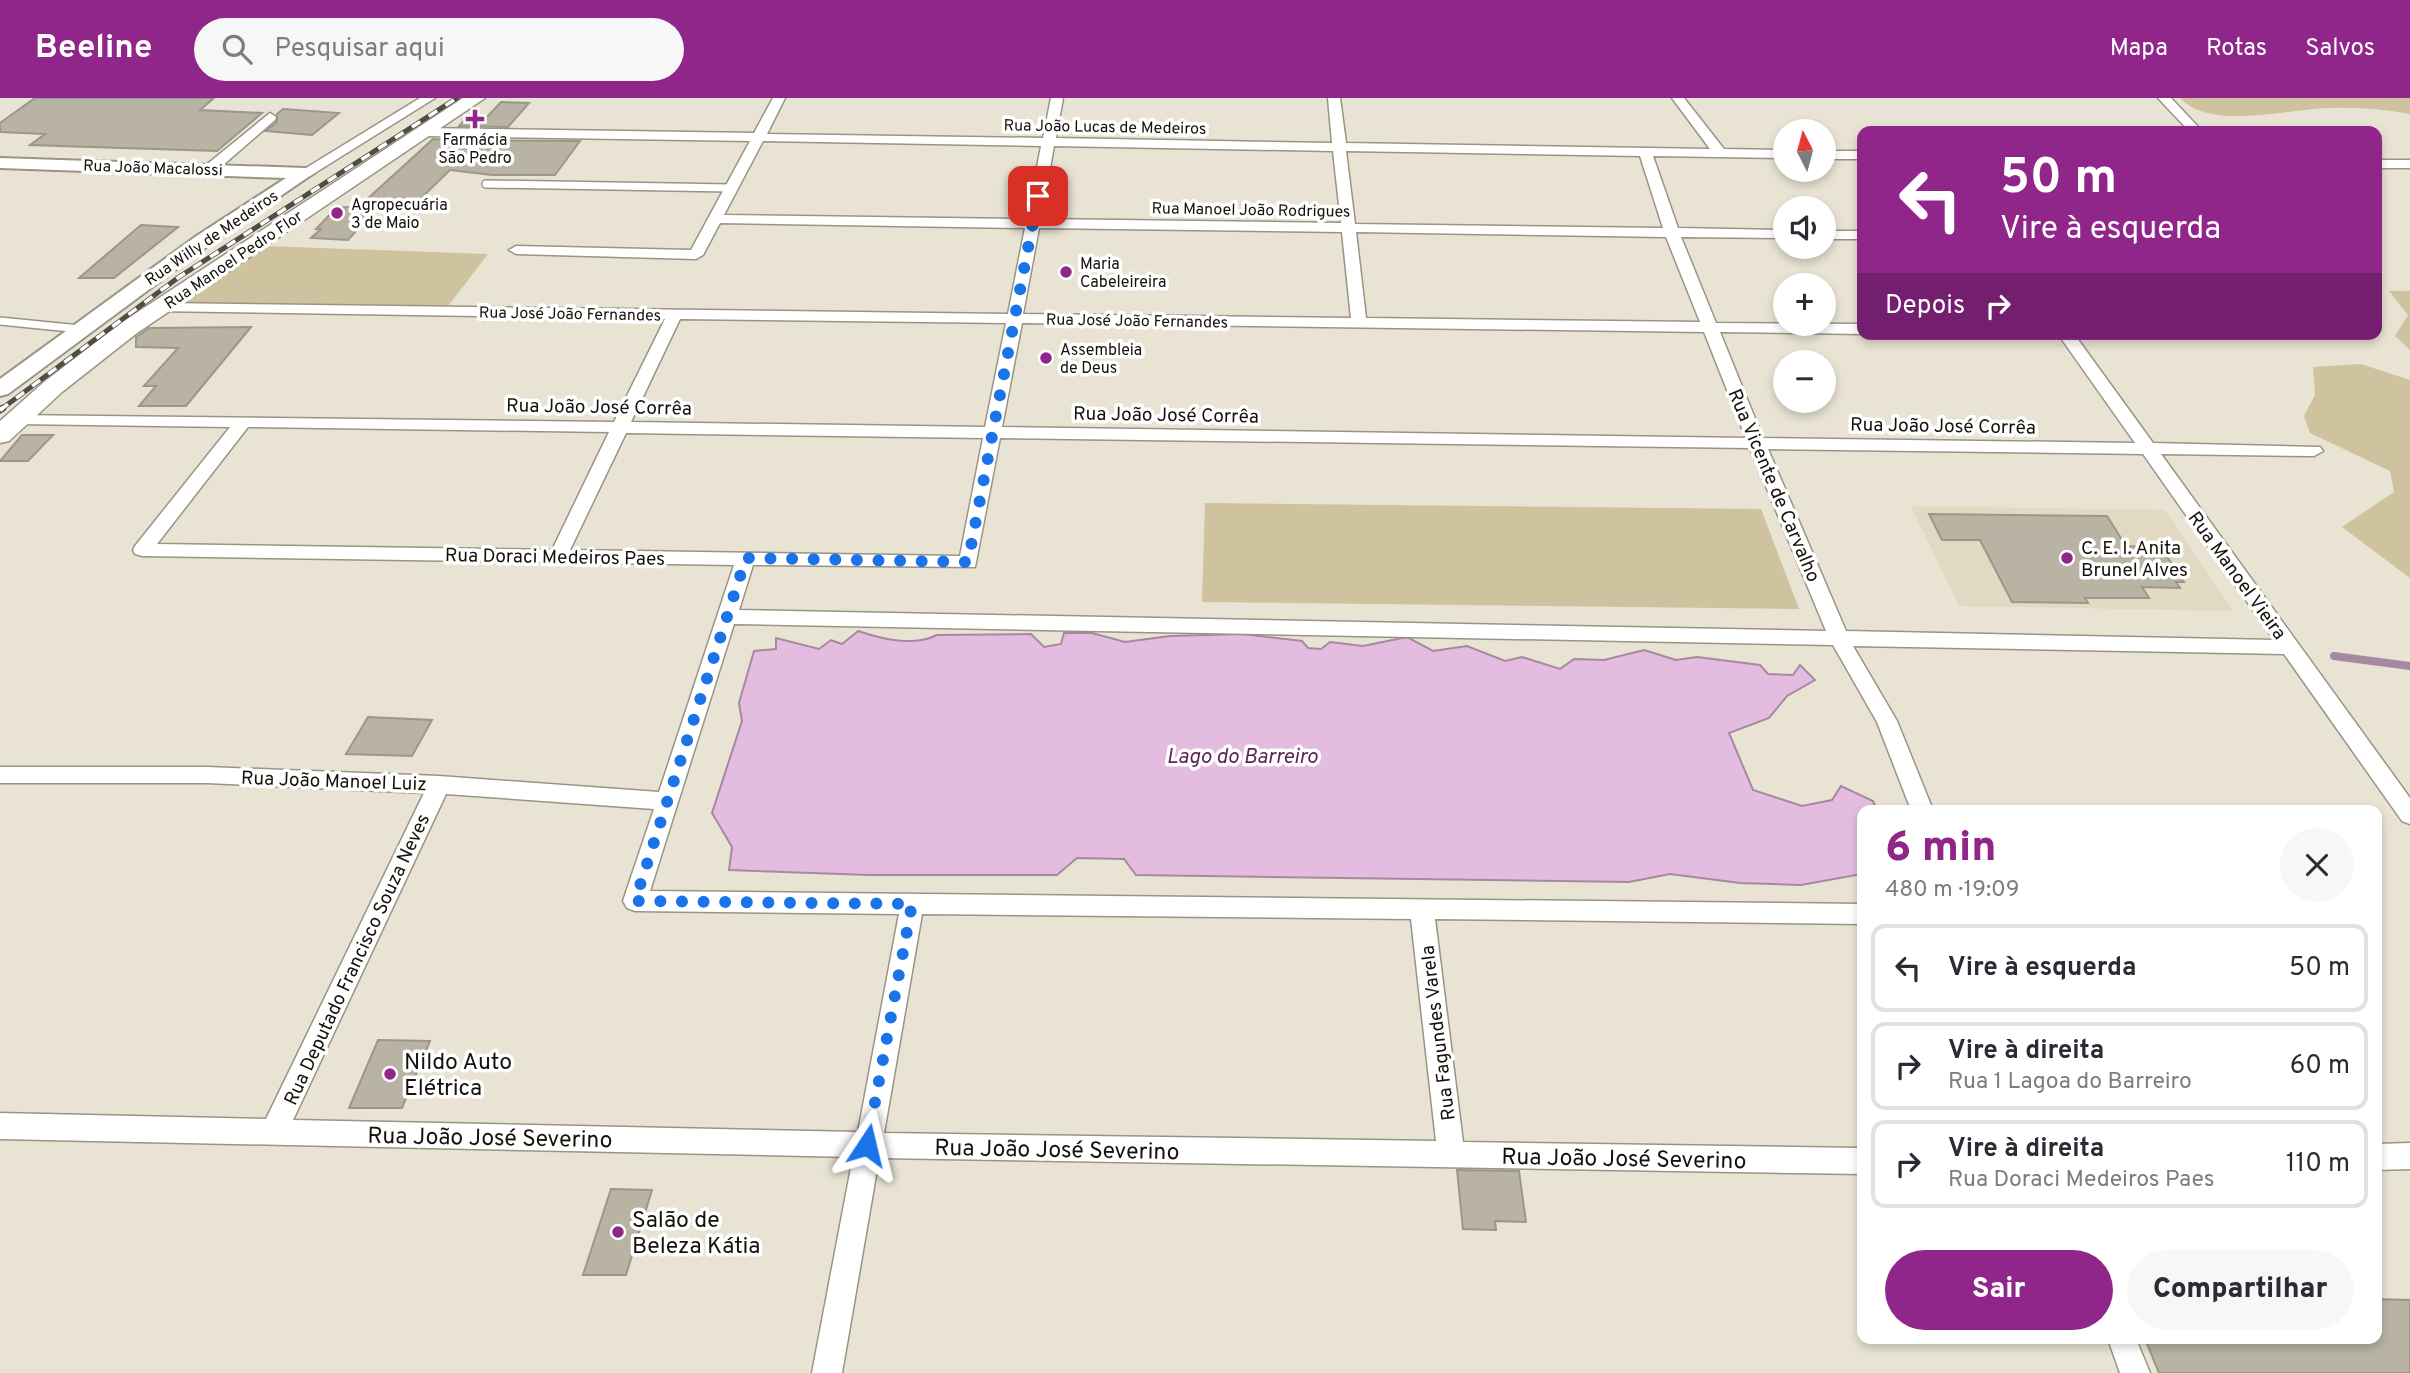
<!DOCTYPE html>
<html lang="pt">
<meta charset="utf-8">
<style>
:root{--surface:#fff;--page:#f7f7f7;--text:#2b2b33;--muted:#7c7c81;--line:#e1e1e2;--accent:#90268a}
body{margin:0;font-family:Overpass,sans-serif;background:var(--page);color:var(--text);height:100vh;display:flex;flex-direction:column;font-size:26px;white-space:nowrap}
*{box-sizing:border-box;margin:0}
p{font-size:23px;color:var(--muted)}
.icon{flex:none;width:38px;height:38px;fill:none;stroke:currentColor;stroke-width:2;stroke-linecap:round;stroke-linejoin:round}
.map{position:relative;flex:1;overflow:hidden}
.panel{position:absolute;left:1857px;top:707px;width:525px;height:539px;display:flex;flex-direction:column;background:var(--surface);border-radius:14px;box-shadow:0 4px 10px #0003}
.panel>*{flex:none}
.hud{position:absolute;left:1857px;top:28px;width:525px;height:214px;border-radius:14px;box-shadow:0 4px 10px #0003;background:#90268a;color:#fff;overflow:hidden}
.needle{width:46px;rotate:354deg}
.tools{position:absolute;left:1773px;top:21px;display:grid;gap:14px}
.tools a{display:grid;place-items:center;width:63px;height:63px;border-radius:50%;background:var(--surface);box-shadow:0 4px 10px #0003;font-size:35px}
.pin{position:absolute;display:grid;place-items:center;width:60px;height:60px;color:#fff;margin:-30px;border-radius:14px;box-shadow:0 4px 10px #0006}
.me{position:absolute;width:77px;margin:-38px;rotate:10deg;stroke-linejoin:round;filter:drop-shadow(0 0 5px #0008)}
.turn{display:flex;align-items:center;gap:24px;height:147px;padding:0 28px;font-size:32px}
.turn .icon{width:91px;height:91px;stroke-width:2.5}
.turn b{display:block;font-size:49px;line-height:60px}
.then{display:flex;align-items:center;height:66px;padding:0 28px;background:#0003;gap:14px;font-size:26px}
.round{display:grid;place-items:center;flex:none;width:74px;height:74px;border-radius:37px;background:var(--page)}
.headline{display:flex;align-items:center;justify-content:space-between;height:119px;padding:0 28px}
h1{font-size:42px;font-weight:800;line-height:52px;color:var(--accent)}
.button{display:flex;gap:14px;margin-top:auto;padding:14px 28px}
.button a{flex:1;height:80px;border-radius:42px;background:var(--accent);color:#fff;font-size:28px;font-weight:800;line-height:80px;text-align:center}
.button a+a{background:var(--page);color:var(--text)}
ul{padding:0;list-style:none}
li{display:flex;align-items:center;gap:21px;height:88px;margin:0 14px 10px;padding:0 14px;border:4px solid var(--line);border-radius:14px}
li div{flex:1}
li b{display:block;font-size:26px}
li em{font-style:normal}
header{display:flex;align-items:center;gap:42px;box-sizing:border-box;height:98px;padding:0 35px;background:var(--accent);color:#fff}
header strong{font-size:33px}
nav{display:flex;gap:38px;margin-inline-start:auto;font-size:24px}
.search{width:490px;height:63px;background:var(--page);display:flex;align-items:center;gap:18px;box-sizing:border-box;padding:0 24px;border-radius:38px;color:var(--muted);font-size:26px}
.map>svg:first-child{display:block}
.built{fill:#e1d9c1}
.green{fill:#cec39e}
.water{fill:#e4bcdf;stroke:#a689a0;stroke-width:2}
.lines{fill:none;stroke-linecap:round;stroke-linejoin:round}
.stream{stroke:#a689a0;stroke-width:8}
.building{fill:#b8b3a3;stroke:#9c9788;stroke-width:2}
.service-casing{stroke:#999484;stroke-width:10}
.minor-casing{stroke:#999484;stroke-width:3}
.tertiary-casing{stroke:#999484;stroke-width:4}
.secondary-casing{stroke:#999484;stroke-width:3}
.service{stroke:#fff;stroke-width:7}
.minor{fill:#fff;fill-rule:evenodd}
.tertiary{fill:#fff;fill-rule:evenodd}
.secondary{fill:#fff;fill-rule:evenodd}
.rail-far1-casing{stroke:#504d44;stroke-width:5}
.rail-casing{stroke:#504d44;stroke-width:7}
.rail-far1{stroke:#fff;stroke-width:3.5;stroke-dasharray:10;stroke-linecap:butt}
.rail{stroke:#fff;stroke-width:4.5;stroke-dasharray:14;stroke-linecap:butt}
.route{stroke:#1a73e8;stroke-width:12;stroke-dasharray:0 21.6}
.poi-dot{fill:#90268a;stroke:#fff;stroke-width:2.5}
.labels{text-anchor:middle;stroke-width:7;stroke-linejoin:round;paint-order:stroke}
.far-street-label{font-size:16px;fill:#14120c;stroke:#fff}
.far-poi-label{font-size:16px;fill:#14120c;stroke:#fff;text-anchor:start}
.street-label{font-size:19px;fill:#14120c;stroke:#fff}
.poi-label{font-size:19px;fill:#14120c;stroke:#fff;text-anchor:start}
.water-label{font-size:21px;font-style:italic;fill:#582854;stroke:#fff}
.near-poi-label{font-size:23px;fill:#14120c;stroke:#fff;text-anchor:start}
.near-street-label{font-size:23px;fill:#14120c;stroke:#fff}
</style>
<header>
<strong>Beeline</strong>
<div class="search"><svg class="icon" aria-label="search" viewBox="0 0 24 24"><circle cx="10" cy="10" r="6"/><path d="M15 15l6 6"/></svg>Pesquisar aqui</div>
<nav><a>Mapa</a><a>Rotas</a><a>Salvos</a></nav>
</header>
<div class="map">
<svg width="2410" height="1275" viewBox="0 0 2410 1275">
<rect width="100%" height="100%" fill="#e8e3d2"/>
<polygon class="built" points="1911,408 2165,412 2233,513 1959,508"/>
<g class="green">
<path d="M2180 0H2410V16C2383 11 2356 9 2328 10 2288 11 2211 33 2180 0Z"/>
<polygon points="264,148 488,156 448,208 182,205"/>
<polygon points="2389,193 2410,193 2410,252 2395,238 2408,217"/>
<polygon points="2361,266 2410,282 2410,480 2342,429 2394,394 2390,373 2310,335 2304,318 2315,297 2313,269"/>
<polygon points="1205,405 1761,411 1799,511 1202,504"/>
</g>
<path class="water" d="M858 533C882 541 913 549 937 537L1031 536 1044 549 1061 546 1064 535H1092L1125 544 1170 538 1242 536 1302 543 1308 550 1321 551 1330 544 1363 548 1407 539 1433 553 1467 548 1505 563 1522 559 1560 571 1574 561 1604 562 1644 552 1676 562 1697 559 1760 567 1768 576 1793 577 1800 567 1815 582 1787 598 1769 620 1729 635 1753 692 1802 708 1832 702 1841 688 1873 703 1877 712H1862V776L1801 787 1740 785 1670 776 1629 784 1136 777 1124 761 1077 760 1057 777H869L729 772 732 749 712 715 742 623 739 605 754 553 776 551V540L819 551 831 542 842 546Z"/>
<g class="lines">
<polyline class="stream" points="2334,558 2410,568"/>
</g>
<g class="building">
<polygon points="35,0 214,0 200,12 262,15 217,53 30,47 45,36 0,34 0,25"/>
<polygon points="501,4 529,5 508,29 459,28 468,18 488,18"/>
<polygon points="283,11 339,15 312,37 266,33 277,24 277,16"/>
<polygon points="433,41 446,42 580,43 555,77 492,77 450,72 413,108 364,104"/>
<polygon points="337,109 377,110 348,142 311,140 321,131 316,131"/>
<polygon points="141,127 178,129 114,180 79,180"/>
<polygon points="251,229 186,308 139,308 156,288 144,288 178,250 136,249 136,239 139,237 149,230"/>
<polygon points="22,337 53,337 28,363 0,363"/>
<polygon points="1929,416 2107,418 2126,448 2153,449 2159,457 2166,457 2184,484 2176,484 2180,490 2142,489 2149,500 2085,500 2088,505 2012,504 1980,442 1942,442"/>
<polygon points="368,619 432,622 412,658 346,656"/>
<polygon points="378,942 430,943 402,1010 349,1010"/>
<polygon points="1457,1072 1519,1073 1526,1124 1495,1123 1496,1132 1463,1131"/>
<polygon points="611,1091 652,1092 626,1177 583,1177"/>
<polygon points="2376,1201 2410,1202 2410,1275 2159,1275 2145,1241 2376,1241"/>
</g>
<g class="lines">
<defs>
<g id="service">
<polyline points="486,86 731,90"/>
<polyline points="0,223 80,231"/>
</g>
<g id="minor">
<polygon points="420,0 435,0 310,78 305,79 298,75"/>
<path d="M773 0H785L767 36 1043 40 1051 0H1063L1056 40 1332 45 1328 0H1340L1346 45 1710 51 1672 0H1684L1724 51 1785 52V60L1653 58 1678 130 1785 132V140L1681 139 1716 225 1862 226V236L1720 234 1763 340 2135 345 2058 236H2074L2153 345 2320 349 2323 353 2314 358 2161 356 2410 700V726L2402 723 2284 556 1853 548 1897 623 1933 712H1911L1877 624 1833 547 734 526 650 793 1862 806V826L1435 821 1463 1044 1862 1050V1076L879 1060 842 1275H812L853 1059 0 1041V1015L266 1021 424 695 207 685H0V669H207L439 678 659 694 734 467 142 458 135 456 133 452 135 448 230 329 17 326 11 325 9 321 11 317 614 324 665 221 154 213 151 210 159 205 1008 216 1025 130 720 125 703 157 696 161 516 156 509 152 516 148 691 152 750 43 424 38 418 34 424 30 754 35ZM763 43 1041 48 1027 121 724 117ZM1054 48 1333 53 1341 125 1041 121ZM1346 53 1640 58 1663 130 1355 126ZM1039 130 1342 134 1351 220 1023 216ZM1356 134 1666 139 1700 224 1366 220ZM680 221 1006 225 985 329 631 324ZM1022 225 1704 234 1746 340 1002 329ZM248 329 609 334 552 452 157 446ZM626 335 983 340 960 458 570 452ZM1000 340 1750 350 1826 533 739 512 753 467 975 469ZM1768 351 2143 356 2274 542 1846 533ZM446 696 654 711 623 803 627 810 635 813 899 816 858 1034 293 1022ZM922 816 1411 821 1436 1043 884 1035Z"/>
<polygon points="2158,0 2171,0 2202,33 2189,33"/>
<polygon points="270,15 276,19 275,22 215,74 205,74 205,68"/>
<rect x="1824" y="53" width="38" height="8"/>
<rect x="2376" y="62" width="34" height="8"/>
<rect x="1824" y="133" width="38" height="8"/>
<polygon points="2410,1045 2410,1071 2376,1072 2376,1046"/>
<polygon points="2108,1241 2136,1241 2150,1275 2120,1275"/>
</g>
<polygon id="tertiary" points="0,60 305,70 314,75 209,147 8,296 0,298 0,281 195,139 286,80 0,70"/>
<polygon id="secondary" points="463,0 485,0 137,235 62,294 9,343 0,345 0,323 44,284 121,225"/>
</defs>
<use href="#service" class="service-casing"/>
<use href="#minor" class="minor-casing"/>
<use href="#tertiary" class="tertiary-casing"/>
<use href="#secondary" class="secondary-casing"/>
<use href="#service" class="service"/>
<use href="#minor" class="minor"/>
<use href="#tertiary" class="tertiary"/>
<use href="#secondary" class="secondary"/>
<defs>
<polyline id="rail-far1" points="0,312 179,179 457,0"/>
<polyline id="rail" points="0,312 3,310"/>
</defs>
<use href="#rail-far1" class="rail-far1-casing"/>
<use href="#rail" class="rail-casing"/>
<use href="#rail-far1" class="rail-far1"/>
<use href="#rail" class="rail"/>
</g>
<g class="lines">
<polyline class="route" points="867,1047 912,806 635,803 746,460 968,464 1038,98"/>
</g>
<g class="poi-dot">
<path d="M471.5 10.5h7v7h7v7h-7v7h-7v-7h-7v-7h7z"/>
<circle cx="337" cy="115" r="7"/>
<circle cx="1066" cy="174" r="7"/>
<circle cx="1046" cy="260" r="7"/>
<circle cx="2067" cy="460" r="7"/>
<circle cx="390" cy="976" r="7"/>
<circle cx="618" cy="1134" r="7"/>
</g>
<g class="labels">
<g class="far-street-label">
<text transform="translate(1105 28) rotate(1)" y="6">Rua João Lucas de Medeiros</text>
<text transform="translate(153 69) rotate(2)" y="6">Rua João Macalossi</text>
<text transform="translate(1251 111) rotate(1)" y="6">Rua Manoel João Rodrigues</text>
<text transform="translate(211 139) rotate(-34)" y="6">Rua Willy de Medeiros</text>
<text transform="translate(233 161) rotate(-34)" y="6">Rua Manoel Pedro Flor</text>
<text transform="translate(570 215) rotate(1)" y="6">Rua José João Fernandes</text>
<text transform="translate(1137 222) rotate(1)" y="6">Rua José João Fernandes</text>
</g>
<g class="far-poi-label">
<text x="475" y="47" text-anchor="middle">Farmácia<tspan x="475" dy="18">São Pedro</tspan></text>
<text x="351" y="112">Agropecuária<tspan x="351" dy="18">3 de Maio</tspan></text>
<text x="1080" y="171">Maria<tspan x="1080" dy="18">Cabeleireira</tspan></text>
<text x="1060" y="257">Assembleia<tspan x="1060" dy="18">de Deus</tspan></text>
</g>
<g class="street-label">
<text transform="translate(599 308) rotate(1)" y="7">Rua João José Corrêa</text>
<text transform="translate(1166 316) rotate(1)" y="7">Rua João José Corrêa</text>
<text transform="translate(1943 327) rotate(1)" y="7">Rua João José Corrêa</text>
<text transform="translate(1775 387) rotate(67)" y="7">Rua Vicente de Carvalho</text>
<text transform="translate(555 458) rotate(1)" y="7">Rua Doraci Medeiros Paes</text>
<text transform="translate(2238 477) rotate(54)" y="7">Rua Manoel Vieira</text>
<text transform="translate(334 682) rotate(2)" y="7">Rua João Manoel Luiz</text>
<text transform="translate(356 861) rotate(-65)" y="7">Rua Deputado Francisco Souza Neves</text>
<text transform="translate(1437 935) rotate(-97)" y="7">Rua Fagundes Varela</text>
</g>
<g class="poi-label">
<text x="2081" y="456">C. E. I. Anita<tspan x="2081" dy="22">Brunel Alves</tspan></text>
</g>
<g class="water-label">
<text x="1242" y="665">Lago do Barreiro</text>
</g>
<g class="near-poi-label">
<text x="404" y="971">Nildo Auto<tspan x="404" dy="26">Elétrica</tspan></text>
<text x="632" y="1129">Salão de<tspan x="632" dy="26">Beleza Kátia</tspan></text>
</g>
<g class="near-street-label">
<text transform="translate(490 1039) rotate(1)" y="8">Rua João José Severino</text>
<text transform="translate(1057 1051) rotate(1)" y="8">Rua João José Severino</text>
<text transform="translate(1624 1060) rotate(1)" y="8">Rua João José Severino</text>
</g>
</g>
</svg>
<div class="tools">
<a><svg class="needle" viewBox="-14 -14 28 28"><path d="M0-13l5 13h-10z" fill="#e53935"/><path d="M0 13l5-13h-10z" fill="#7c7c81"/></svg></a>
<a><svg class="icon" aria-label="sound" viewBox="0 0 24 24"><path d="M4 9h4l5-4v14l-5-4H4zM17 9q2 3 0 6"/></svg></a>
<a>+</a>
<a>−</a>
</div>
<div class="pin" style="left:1038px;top:98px;background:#d93025"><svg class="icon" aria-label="arrive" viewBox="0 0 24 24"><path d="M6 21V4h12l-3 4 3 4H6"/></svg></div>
<svg class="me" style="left:867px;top:1047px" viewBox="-20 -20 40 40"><path d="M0-17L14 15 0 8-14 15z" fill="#1a73e8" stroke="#fff" stroke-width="4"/></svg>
<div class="hud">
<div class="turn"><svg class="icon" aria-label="left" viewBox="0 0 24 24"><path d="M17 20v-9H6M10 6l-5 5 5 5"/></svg><div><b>50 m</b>Vire à esquerda</div></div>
<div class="then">Depois<svg class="icon" aria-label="right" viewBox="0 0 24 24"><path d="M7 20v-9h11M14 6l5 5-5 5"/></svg></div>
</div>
<section class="panel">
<div class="headline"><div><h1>6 min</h1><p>480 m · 19:09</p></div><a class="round"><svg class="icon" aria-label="close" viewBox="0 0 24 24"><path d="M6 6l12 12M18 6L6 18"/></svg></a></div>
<ul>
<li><svg class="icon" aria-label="left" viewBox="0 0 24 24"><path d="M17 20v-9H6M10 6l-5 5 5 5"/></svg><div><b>Vire à esquerda</b></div><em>50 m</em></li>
<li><svg class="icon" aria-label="right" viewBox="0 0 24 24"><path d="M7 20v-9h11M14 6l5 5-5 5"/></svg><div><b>Vire à direita</b><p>Rua 1 Lagoa do Barreiro</p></div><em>60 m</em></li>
<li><svg class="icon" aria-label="right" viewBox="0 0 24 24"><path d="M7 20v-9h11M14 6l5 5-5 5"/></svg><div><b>Vire à direita</b><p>Rua Doraci Medeiros Paes</p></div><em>110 m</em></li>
</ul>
<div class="button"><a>Sair</a><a>Compartilhar</a></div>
</section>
</div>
